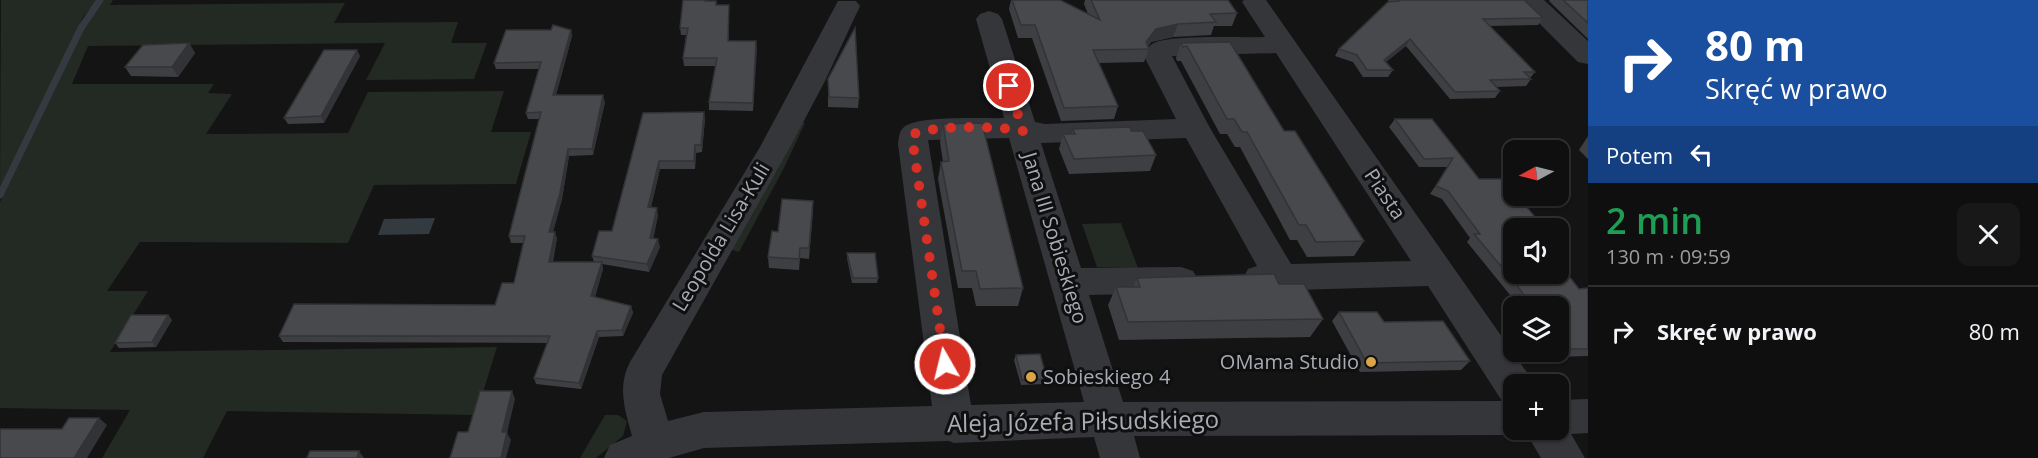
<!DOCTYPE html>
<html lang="pl">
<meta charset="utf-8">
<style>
:root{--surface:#0f0f10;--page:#181819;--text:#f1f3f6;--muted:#9b9c9f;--line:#2f2f30}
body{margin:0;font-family:"Open Sans",sans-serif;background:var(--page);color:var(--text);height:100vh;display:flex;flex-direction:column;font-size:22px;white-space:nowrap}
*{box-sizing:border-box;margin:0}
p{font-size:20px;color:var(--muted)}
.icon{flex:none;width:33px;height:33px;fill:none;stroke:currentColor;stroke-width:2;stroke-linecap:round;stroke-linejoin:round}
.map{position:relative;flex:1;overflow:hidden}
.drawer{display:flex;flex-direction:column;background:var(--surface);width:450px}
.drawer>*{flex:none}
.guide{background:#1a4fa0;color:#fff;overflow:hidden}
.needle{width:39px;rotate:263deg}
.tools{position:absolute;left:1503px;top:140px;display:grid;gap:12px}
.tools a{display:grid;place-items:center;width:66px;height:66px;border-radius:12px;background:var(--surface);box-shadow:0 2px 4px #0004,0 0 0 2px var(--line);font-size:30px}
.pin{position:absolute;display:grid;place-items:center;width:51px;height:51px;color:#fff;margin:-26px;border:3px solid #fff;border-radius:50%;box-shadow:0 2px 6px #0007}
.me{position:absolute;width:66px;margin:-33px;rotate:352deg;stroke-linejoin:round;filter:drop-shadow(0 0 4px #0008)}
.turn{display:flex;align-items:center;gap:21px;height:126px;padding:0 18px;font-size:27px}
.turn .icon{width:78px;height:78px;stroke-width:2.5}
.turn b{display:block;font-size:42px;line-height:51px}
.then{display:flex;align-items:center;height:57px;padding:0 18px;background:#0003;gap:12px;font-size:22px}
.round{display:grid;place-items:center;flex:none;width:63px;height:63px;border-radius:12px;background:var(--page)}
.summary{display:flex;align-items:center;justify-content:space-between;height:102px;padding:0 18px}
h1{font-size:36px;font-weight:600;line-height:45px;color:#1e9e55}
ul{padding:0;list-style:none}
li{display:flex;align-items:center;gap:18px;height:90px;padding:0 18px;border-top:2px solid var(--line)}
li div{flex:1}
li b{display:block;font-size:22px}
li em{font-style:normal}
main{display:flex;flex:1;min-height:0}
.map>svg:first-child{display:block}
.green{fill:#232923}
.water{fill:#333a40}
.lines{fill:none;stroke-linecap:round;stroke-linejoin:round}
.stream{stroke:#333a40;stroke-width:7}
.minor{fill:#35363a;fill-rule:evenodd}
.wall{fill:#3e3f42}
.shaded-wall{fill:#323336}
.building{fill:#48494d;stroke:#323336;stroke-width:1.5}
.route{stroke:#d93025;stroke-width:10;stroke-dasharray:0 18}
.poi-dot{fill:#daa547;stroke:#0f0f10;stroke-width:2}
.labels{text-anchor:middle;stroke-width:6;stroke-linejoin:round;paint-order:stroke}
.street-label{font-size:20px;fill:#a7abb4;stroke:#0f0f10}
.poi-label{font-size:20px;fill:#a7abb4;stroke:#0f0f10;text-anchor:end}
.near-street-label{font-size:24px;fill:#a7abb4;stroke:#0f0f10}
</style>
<main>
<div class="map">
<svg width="1588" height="458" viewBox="0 0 1588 458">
<rect width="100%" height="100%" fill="#141415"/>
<g class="green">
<polygon points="1,0 98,0 83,17 0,191"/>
<polygon points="102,0 113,0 110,5 345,3 334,23 458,22 451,43 487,43 474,79 366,80 385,43 88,46 72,84 214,84 208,93 232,94 206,134 348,133 368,92 504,91 491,132 531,132 516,184 374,185 348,243 140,242 107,291 148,291 110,352 497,347 476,415 227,411 203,458 102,458 130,410 0,408 0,202 85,26"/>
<polygon points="802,122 805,123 784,168 739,252 725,248"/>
<polygon points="1121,223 1138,268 1097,267 1082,224"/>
<polygon points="605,415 618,415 627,421 623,436 596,458 580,458"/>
</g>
<polygon class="water" points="435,218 429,234 378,235 384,219"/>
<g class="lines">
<polyline class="stream" points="0,195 81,28 100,0"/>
<g class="minor">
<path d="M1244 0H1266L1528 374 1532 384H1514V429H1558V400L1588 399V433L1571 434 1585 458H1541L1525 431 1514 435 1134 436 1140 458H1100L1094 437 954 443 949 441 704 448 669 458H604L610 445 632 436C625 410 617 387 630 362L760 147 838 1H856L860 6 825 81 790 147 662 375 660 394 668 421 704 412 932 406 898 144C899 138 899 131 904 127 920 115 983 119 1004 118L976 19 980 14 989 11 998 14 1002 19 1035 122 1045 124 1176 119 1144 56C1146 52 1148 47 1152 44 1168 34 1243 38 1265 37L1242 2ZM1276 53 1411 261 1291 264 1210 128 1172 56ZM1009 138 1084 402 971 405 928 140ZM1186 138 1257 266 1248 269 1243 278 1248 287 1260 291 1428 286 1500 398 1509 401 1123 402 1089 295 1181 293 1193 289 1198 280 1193 271 1181 267 1081 268 1041 143Z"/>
<polygon points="1516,0 1544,0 1588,41 1588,64 1578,62"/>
</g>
</g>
<g class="wall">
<polygon points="706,0 706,1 716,1 717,5 729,5 729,41 756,41 753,111 709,110 709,102 716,66 684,66 683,58 686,35 681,35 680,28"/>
<polygon points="1011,0 1060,0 1088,14 1084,4 1085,0 1228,0 1237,13 1232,26 1214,26 1211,35 1173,37 1151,42 1148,47 1149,49 1144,62 1099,63 1118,106 1114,119 1061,121 1032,38 1018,38 1009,9"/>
<polygon points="1388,0 1524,0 1543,18 1538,25 1489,26 1535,72 1530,78 1531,79 1526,86 1496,87 1500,91 1495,98 1450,99 1406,46 1386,62 1393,70 1388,77 1363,77 1353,62 1335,56 1339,49 1389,2"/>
<polygon points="1550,0 1588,0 1588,39 1549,1"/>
<polygon points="571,30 572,36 556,95 605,102 593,155 569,156 562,199 553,232 557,238 553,262 594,262 592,256 612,231 643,113 705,119 702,152 696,153 695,169 660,169 651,207 658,215 653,239 660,247 649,272 602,264 603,269 595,297 631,306 633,313 623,336 599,337 581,389 536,384 534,378 548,343 283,342 279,336 495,305 514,283 524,243 511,243 509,236 539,119 528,119 526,113 539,69 496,69 494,63"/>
<polygon points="1230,42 1284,131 1364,241 1354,256 1307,257 1297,240 1290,240 1240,147 1235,147 1227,134 1220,134 1181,61 1177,61 1176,58 1181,43"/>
<polygon points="189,43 195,53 178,77 131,76 125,67"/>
<polygon points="360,56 324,123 288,124 284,118"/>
<polygon points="828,79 859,98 858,108 828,107"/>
<polygon points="1395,119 1432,119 1479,179 1543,227 1514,228 1579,289 1588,288 1588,356 1556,357 1551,351 1558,351 1558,306 1519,306 1467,242 1470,238 1442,199 1430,194 1448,167 1419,167 1389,127"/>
<polygon points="943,124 1023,288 1018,306 976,306 972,288 958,288 938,179 941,162 943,162 940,142"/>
<polygon points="1073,129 1131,131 1156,155 1150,171 1069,174 1059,149 1063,134 1072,134"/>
<polygon points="1588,136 1588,159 1579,150"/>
<polygon points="813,212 809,259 800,258 799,270 769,268 768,257 778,232"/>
<polygon points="847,253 878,278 877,283 852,283 847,258"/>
<polygon points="1137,278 1279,284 1323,319 1310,337 1119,340 1108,305 1116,287 1133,287"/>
<polygon points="1339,312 1384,322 1470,361 1461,370 1360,372 1332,321"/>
<polygon points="168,315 172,320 156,347 119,348 115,343"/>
<polygon points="1016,355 1047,379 1045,384 1021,385 1014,360"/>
</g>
<g class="shaded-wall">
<polygon points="1178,24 1173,37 1151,42 1146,49 1146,42 1156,29"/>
<polygon points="571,30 572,36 554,102 553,95"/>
<polygon points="1410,39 1406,46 1380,66 1384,60"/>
<polygon points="756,41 757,49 753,111 753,103"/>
<polygon points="189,43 195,53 178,77 172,67"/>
<polygon points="357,50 360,56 324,123 321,116"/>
<polygon points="603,95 605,102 593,155 592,149"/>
<polygon points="704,112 705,119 702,152 701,145"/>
<polygon points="695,145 696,153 695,169 694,161"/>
<polygon points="568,149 569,156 562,199 551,238 549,232"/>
<polygon points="659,161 660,169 649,215 648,207"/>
<polygon points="657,208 658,215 652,246 650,238"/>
<polygon points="555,232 557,238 551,268 549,262"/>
<polygon points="658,239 660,247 649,272 647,264"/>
<polygon points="602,262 603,269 593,302 591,296"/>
<polygon points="631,306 633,313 623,336 622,330"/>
<polygon points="168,315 172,320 156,347 152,342"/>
<polygon points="597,331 599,337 581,389 579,383"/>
<polygon points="512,391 515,399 507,433 511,440 506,458 501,458 502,432"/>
<polygon points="99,418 107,425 87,458 74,458"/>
<polygon points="359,451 364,458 357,458"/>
</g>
<g class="building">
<polygon points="683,0 706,0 705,1 716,1 716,5 729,5 728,41 756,41 753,103 709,102 717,58 683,58 688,28 680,28"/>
<polygon points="1012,0 1060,0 1100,20 1091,0 1228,0 1237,13 1210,14 1216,22 1178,24 1156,29 1146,42 1149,49 1093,50 1118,106 1064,108 1035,25 1021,25"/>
<polygon points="1398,0 1524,0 1543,18 1483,19 1535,72 1524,72 1531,79 1490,80 1500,91 1455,92 1410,39 1384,60 1393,70 1367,70 1357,55 1339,49 1388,2 1399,1"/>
<polygon points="1563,0 1588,0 1588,23"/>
<polygon points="553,25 571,30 553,95 603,95 592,149 568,149 560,193 549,232 555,232 549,262 602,262 591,296 631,306 622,330 597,331 579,383 534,378 550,336 279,336 294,304 495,305 502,283 514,283 525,236 509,236 541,112 526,113 541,62 494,63 506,30 551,30"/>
<polygon points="855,28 859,98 829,97 828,79"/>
<polygon points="1230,42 1284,131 1295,131 1364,241 1316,242 1306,225 1299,225 1247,132 1242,132 1234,119 1227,119 1187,46 1183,47 1181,43"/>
<polygon points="189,43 172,67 125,67 143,45"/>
<polygon points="324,50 357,50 321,116 284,118"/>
<polygon points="704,112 701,145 695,145 694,161 659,161 648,207 657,208 650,238 658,239 647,264 592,256 599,231 612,231 643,113"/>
<polygon points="1395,119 1432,119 1479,179 1504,179 1514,190 1514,195 1517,195 1543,227 1514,228 1514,273 1558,273 1558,262 1579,289 1588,288 1588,349 1564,349 1558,341 1558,306 1532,306 1516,284 1474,234 1480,234 1448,191 1436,186 1453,158 1424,159"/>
<polygon points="982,123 1023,288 980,289 976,271 962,271 941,162 949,161 943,124"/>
<polygon points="1130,127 1131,131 1143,131 1156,155 1074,159 1063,134 1075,134 1073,129"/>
<polygon points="782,199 813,201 809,248 800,248 799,259 768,257 772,231 778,232"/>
<polygon points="847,253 875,253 878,278 853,278"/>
<polygon points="1274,274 1279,284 1304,284 1323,319 1128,322 1116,287 1140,287 1137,278"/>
<polygon points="1339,312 1377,312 1384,322 1443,321 1470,361 1367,363"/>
<polygon points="131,315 168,315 152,342 115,343"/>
<polygon points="1040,354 1047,379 1022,380 1016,355"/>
<polygon points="480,391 512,391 502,432 507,432 501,458 450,458 458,432 468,432"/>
<polygon points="69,418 99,418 74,458 0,458 0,429 62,429"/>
<polygon points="310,451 359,451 357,458 307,458"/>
</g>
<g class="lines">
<path class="route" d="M945 364 913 144 914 134C932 125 1003 126 1023 131L1009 86"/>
</g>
<g class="poi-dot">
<circle cx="1371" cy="362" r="6"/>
<circle cx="1031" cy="377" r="6"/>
</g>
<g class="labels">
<g class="street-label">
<text transform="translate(1385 194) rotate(56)" y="7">Piasta</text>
<text transform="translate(721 237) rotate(-59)" y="7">Leopolda Lisa-Kuli</text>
<text transform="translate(1055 238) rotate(73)" y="7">Jana III Sobieskiego</text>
</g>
<g class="poi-label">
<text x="1359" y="369">OMama Studio</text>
<text x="1043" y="384" text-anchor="start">Sobieskiego 4</text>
</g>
<g class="near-street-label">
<text transform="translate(1083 422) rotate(-1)" y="8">Aleja Józefa Piłsudskiego</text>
</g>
</g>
</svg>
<div class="tools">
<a><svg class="needle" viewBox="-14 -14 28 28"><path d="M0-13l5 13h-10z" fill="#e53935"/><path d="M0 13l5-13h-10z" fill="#9b9c9f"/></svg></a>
<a><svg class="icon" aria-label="sound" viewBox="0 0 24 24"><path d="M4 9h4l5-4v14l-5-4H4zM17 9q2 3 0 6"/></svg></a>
<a><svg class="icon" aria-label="layers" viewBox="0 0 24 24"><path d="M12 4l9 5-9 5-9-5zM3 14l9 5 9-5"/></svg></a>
<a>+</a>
</div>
<div class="pin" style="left:1009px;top:86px;background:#d93025"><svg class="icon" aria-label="arrive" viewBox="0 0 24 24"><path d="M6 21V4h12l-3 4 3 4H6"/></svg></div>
<svg class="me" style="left:945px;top:364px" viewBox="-20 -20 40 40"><circle r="17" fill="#d93025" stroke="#fff" stroke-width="3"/><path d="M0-11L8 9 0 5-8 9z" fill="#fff"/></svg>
</div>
<section class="drawer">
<div class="guide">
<div class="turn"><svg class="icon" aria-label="right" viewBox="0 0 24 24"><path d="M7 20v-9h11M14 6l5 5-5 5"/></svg><div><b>80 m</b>Skręć w prawo</div></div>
<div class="then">Potem<svg class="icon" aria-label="left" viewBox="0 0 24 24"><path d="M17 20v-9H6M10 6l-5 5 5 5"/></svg></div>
</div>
<div class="summary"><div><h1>2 min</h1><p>130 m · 09:59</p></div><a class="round"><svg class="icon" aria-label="close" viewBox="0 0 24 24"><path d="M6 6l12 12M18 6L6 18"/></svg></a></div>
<ul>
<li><svg class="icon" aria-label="right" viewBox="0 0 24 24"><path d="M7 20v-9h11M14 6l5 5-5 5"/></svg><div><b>Skręć w prawo</b></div><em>80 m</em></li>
</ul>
</section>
</main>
